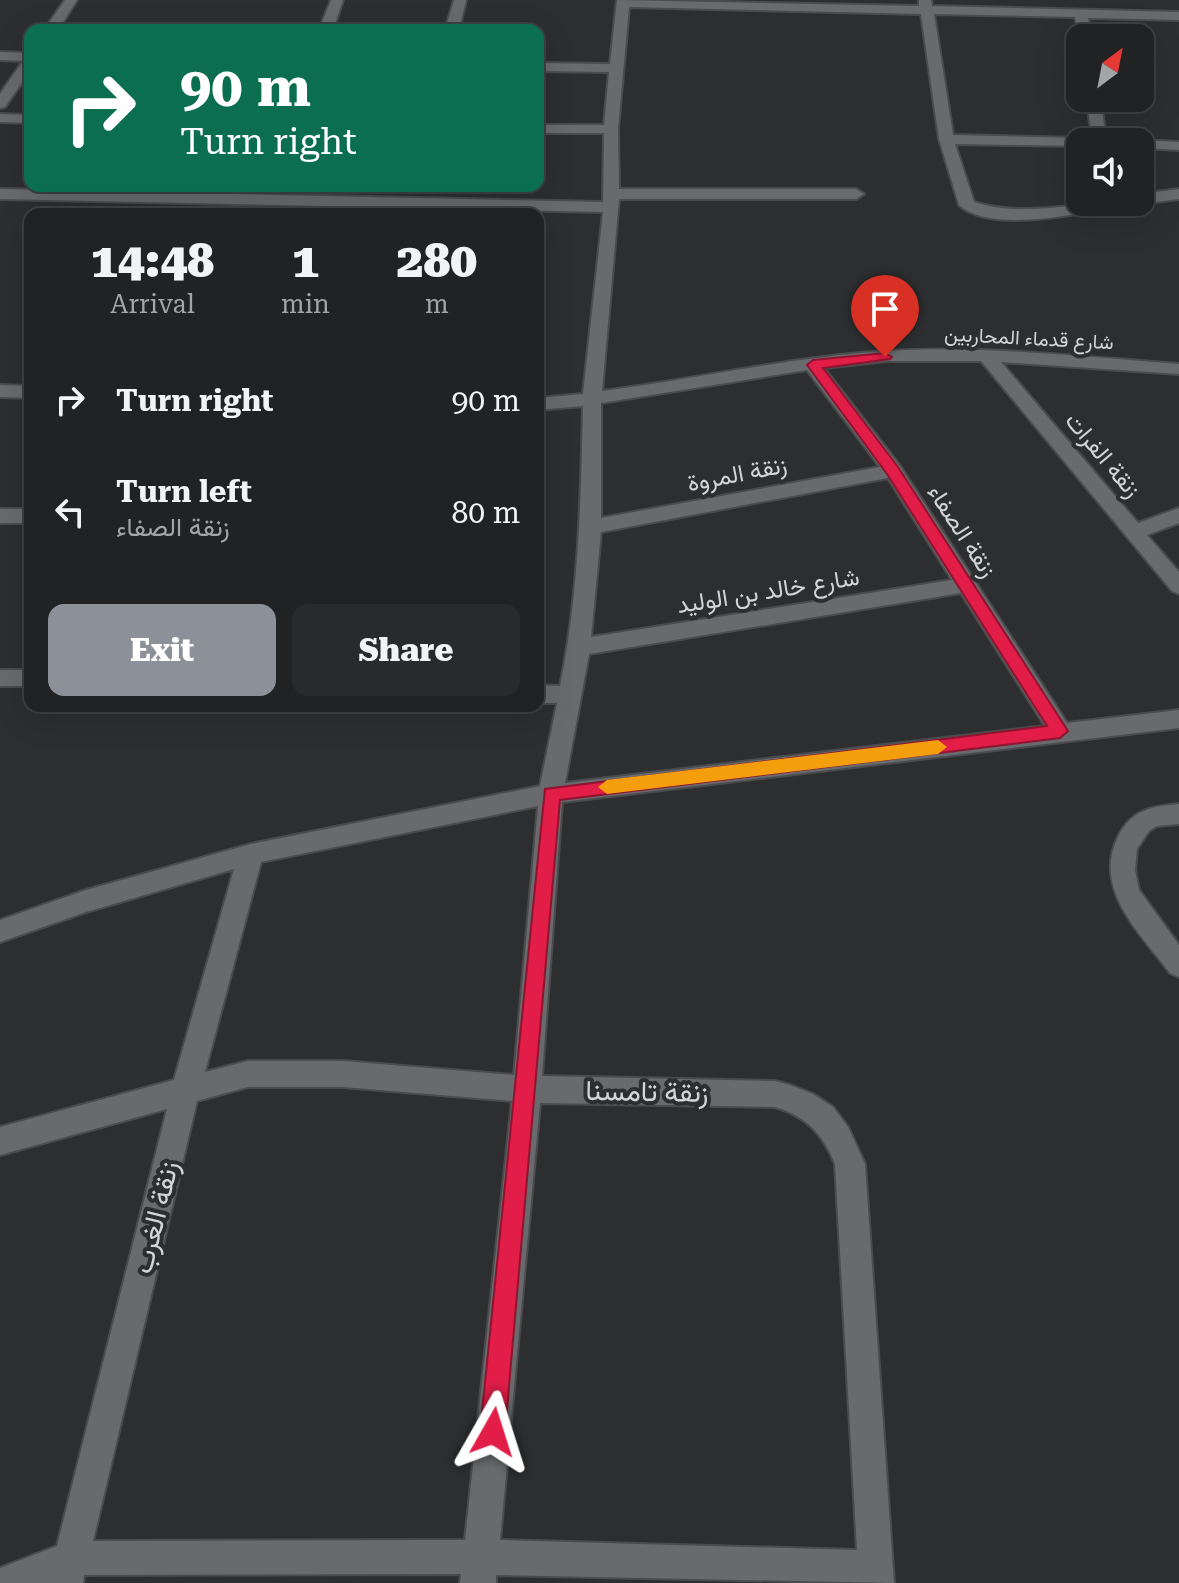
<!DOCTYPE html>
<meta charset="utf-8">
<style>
:root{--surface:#212224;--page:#292a2c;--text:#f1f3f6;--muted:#a2a4a6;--line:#3e3f41;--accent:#8c9099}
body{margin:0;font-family:"Roboto Serif",Vazirmatn,serif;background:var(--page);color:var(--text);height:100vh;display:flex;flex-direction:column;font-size:30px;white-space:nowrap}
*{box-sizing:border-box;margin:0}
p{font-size:26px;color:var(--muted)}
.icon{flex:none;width:44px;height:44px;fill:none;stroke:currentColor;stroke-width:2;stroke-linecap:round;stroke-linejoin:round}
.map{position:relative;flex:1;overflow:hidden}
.details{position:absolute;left:24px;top:208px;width:520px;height:504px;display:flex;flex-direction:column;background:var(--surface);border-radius:16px;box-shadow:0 8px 32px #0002,0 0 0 2px var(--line)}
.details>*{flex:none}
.hud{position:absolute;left:24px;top:24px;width:520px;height:168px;border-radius:16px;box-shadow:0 8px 32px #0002,0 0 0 2px var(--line);background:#0b6e4f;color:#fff;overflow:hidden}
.needle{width:52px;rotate:32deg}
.buttons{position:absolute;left:1066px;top:24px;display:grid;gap:16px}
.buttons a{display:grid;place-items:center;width:88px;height:88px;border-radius:16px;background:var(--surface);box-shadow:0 8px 32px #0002,0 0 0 2px var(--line);font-size:40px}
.pin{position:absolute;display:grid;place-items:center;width:68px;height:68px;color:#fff;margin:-82px -34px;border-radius:50% 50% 50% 0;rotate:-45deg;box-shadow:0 0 8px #0007}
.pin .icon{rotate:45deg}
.me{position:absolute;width:88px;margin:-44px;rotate:6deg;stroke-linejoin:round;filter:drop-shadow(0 0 6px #0008)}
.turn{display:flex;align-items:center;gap:28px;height:168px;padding:0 24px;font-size:36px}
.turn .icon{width:104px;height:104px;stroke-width:2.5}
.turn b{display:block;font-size:56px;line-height:68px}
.eta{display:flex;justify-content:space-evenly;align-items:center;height:136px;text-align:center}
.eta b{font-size:48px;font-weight:800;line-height:56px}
.cta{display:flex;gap:16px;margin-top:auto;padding:16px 24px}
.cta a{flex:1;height:92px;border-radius:16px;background:var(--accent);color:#fff;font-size:32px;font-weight:800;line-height:92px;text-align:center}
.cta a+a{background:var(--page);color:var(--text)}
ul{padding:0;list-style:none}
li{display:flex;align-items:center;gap:24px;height:112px;padding:0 24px}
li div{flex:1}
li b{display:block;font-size:30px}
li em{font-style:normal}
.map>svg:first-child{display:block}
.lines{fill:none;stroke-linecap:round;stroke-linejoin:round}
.street-casing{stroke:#494b4d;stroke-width:4}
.street{fill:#686a6d;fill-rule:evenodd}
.route{fill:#e11d48;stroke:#92132f;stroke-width:2}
.slow{fill:#f59e0b}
.labels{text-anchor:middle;stroke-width:8;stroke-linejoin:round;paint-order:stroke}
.far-street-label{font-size:20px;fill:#d3d4d6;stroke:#2c2e30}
.street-label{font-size:24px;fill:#d3d4d6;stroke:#2c2e30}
.near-street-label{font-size:28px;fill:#d3d4d6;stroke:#2c2e30}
</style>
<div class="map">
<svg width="1179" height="1583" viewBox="0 0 1179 1583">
<rect width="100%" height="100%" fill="#2c2e30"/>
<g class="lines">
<defs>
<g id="street">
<polygon points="65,0 77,0 58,30 44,30"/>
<polygon points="331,0 343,0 333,30 319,30"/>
<polygon points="454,0 466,0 459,30 445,30"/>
<path d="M617 0 919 6V0H931L932 6 1179 12V20L1088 18 1092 38H1080V40L1075 17 934 14 953 135 1080 138 1087 142H1080V146L955 144 974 202C1023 218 1076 202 1127 202L1119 207C1080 213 991 234 959 205L939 139 921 14 629 7 618 129 619 189H856L864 194 856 199H619L602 391C697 379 791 357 886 351 984 345 1082 357 1179 364V374L1001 362 1138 523 1179 508V523L1147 535 1179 572V594L1172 591 981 361H887L824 368 900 466 1067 723 1179 710V728L562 802 542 1076 775 1081 790 1085 813 1094 833 1107 848 1127 865 1164 894 1583 496 1575V1583H460L461 1574 84 1575 83 1583H0V1568L57 1546 167 1109 0 1155V1127L174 1080 234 869 86 912 0 942V920L86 890 251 844 540 786 557 703H538V685L560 686C579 593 581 500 583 406L538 410V398L583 394 603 212 0 199V189L603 202 604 133H538V125H604L609 72 538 71V63L610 64ZM807 370 880 467 601 518V403ZM888 478 952 580 591 637 601 532ZM961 593 1045 726 565 783 589 654ZM538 806 514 1075 343 1061H248L205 1072 261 862ZM248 1087H343L512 1101 465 1540 93 1541 197 1101ZM540 1103 775 1107C806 1116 823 1134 835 1164L857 1550 500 1540Z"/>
<polygon points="0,52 30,53 30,71 5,107 0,108 0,94 23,61 0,60"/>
<polygon points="1086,98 1100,98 1107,142 1093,142"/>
<polygon points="0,114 30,115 30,123 0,122"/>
<polygon points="1140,140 1179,142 1179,150 1140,148 1140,142 1134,142"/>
<polygon points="1179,189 1179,199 1140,204 1134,202 1140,202 1140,194"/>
<polygon points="0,385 30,386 30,398 0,397"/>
<rect x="0" y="509" width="30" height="14"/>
<rect x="0" y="670" width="30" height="16"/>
<path d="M1179 804V824L1157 826 1149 831 1137 849 1135 870 1139 890 1179 945V977L1170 973C1141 934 1092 889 1118 837 1131 810 1152 806 1179 804Z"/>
</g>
</defs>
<use href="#street" class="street-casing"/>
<use href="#street" class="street"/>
</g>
<polygon class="route" points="885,353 892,357 890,359 823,368 898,467 1068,731 1060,738 560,800 505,1432 502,1441 493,1444 484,1441 480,1432 545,789 1047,726 887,474 807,365 813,360"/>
<polygon class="slow" points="938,740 947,747 938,754 607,794 598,787 607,780"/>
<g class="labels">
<g class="far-street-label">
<text transform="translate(1029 338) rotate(3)" y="7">شارع قدماء المحاربين</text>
</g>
<g class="street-label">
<text transform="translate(1103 455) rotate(50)" y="8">زنقة الفرات</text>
<text transform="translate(737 474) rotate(-11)" y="8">زنقة المروة</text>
<text transform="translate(962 531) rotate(57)" y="8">زنقة الصفاء</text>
<text transform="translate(768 591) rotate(-9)" y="8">شارع خالد بن الوليد</text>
</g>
<g class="near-street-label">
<text transform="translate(647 1091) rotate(1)" y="10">زنقة تامسنا</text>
<text transform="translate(155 1217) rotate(-76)" y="10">زنقة الغرب</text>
</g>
</g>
</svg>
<div class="buttons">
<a><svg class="needle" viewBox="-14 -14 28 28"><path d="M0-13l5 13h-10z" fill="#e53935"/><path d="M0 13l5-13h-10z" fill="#a2a4a6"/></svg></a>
<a><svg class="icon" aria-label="sound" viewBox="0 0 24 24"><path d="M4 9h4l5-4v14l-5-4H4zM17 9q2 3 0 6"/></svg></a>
</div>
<div class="pin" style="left:885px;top:357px;background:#d93025"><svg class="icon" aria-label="arrive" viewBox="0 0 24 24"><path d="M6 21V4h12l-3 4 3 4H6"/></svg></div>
<svg class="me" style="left:493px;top:1432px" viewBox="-20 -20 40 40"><path d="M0-17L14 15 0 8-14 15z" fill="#e11d48" stroke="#fff" stroke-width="4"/></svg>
<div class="hud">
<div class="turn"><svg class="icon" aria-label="right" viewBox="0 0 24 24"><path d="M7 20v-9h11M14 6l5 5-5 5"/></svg><div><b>90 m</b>Turn right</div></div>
</div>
<section class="details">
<div class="eta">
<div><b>14:48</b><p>Arrival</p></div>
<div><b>1</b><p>min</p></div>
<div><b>280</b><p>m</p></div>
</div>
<ul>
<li><svg class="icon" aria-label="right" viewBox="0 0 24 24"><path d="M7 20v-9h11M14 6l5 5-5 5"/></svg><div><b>Turn right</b></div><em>90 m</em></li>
<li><svg class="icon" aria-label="left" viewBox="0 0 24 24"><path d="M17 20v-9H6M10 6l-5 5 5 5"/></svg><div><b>Turn left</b><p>زنقة الصفاء</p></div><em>80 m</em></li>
</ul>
<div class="cta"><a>Exit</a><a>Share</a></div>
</section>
</div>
